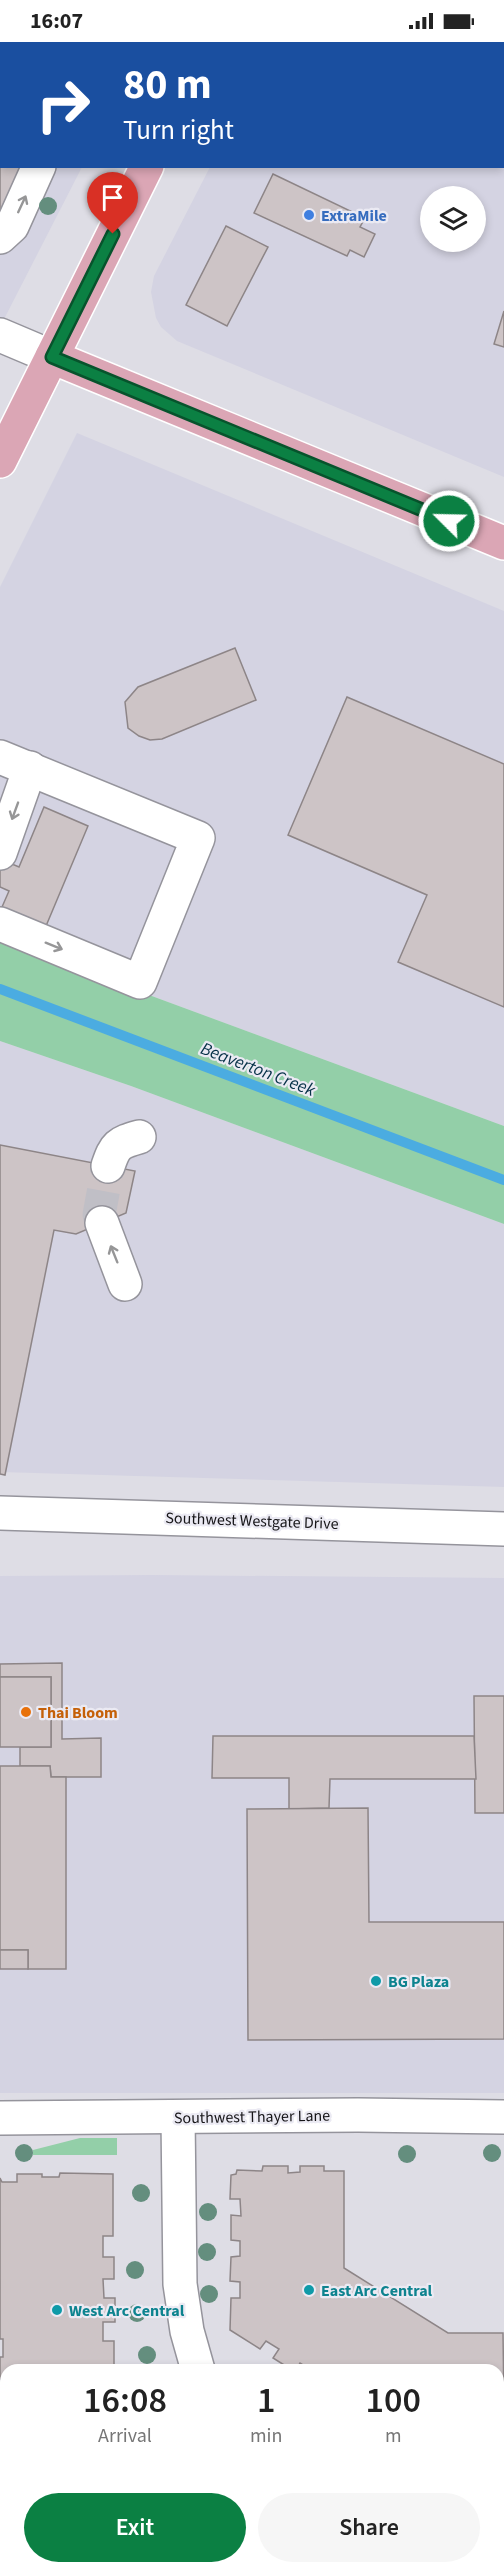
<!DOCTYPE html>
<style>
:root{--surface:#fff;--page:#f6f6f6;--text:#222;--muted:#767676;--accent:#0b8043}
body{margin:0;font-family:"Source Sans 3",sans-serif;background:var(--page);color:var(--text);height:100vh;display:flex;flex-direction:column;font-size:22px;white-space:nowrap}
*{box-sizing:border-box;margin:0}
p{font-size:20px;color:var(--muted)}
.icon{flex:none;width:33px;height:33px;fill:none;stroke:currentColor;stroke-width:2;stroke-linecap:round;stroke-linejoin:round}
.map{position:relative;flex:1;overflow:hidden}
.drawer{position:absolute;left:0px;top:2322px;width:504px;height:210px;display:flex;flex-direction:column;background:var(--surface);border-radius:18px 18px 0 0;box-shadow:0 3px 9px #0003}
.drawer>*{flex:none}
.banner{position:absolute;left:0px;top:0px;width:504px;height:126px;box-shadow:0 3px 9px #0003;background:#1a4fa0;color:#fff;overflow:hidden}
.fabs{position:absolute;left:420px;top:144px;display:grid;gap:12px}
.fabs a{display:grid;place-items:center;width:66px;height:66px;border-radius:50%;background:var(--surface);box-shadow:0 3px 9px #0003;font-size:30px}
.pin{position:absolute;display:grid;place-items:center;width:51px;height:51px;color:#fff;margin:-62px -26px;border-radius:50% 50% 50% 0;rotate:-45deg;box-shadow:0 0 6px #0007}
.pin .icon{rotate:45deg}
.me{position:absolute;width:66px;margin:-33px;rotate:293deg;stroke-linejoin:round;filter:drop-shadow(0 0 4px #0008)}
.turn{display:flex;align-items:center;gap:21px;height:126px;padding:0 24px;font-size:27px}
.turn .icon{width:78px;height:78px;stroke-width:2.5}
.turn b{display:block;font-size:42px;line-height:51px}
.eta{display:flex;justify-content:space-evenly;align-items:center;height:102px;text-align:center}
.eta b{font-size:36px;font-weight:600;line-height:42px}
.primary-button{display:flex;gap:12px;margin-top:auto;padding:12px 24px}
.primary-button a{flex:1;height:69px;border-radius:36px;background:var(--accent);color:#fff;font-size:24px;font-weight:600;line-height:69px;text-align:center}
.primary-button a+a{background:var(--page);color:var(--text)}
.status{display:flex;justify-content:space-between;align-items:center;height:42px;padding:0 30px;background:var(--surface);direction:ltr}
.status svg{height:16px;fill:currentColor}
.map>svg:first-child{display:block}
.built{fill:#d4d3e2;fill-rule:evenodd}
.green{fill:#93cfa8}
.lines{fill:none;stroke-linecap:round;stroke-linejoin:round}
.stream{stroke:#4bace1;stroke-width:10}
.building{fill:#cdc4c6;stroke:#8d8587;stroke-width:1.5}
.minor-tunnel{stroke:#c0bfc6;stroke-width:33;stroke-dasharray:33 16;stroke-linecap:butt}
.minor-casing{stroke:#95949c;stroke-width:36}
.major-casing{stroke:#fff;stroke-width:36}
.minor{stroke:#fff;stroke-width:33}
.major{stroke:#dba6b5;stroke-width:33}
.tree{fill:#648e7e}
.oneway{stroke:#969697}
.route-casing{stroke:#07532c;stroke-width:15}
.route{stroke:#0b8043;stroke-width:10}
.shop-dot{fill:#3f7fe0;stroke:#ebeaf3;stroke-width:2}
.food-dot{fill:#e8710a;stroke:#ebeaf3;stroke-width:2}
.culture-dot{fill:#0f9aa8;stroke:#ebeaf3;stroke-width:2}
.labels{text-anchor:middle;stroke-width:4.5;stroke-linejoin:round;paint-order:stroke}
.shop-label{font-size:16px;font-weight:bold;fill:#366cbe;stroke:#ebeaf3;text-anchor:start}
.street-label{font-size:16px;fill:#161518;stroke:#ebeaf3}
.food-label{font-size:16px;font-weight:bold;fill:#c56008;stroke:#ebeaf3;text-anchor:start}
.culture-label{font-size:16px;font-weight:bold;fill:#0d838f;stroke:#ebeaf3;text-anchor:start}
.water-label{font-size:18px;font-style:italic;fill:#073248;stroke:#ebeaf3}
</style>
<div class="status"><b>16:07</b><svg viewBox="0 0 49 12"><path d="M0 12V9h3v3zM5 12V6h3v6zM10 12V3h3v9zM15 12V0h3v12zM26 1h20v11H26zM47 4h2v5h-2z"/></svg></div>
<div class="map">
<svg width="504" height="2532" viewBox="0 0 504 2532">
<rect width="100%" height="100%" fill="#dedde5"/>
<g class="built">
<polygon points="0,0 146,0 2,2 2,124 82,125 0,285"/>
<path d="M272 0H504V435L177 299 161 285 156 276 151 250 154 234 210 125 502 124V2ZM430 154H476V200H430Z"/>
<polygon points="77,391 504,569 504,1084 0,898 0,545"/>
<polygon points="0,999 131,1044 504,1182 504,1445 0,1430"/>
<polygon points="153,1533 504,1536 504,2051 0,2051 0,1534"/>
<polygon points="0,2490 6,2495 6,2526 52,2526 60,2532 0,2532"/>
</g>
<g class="green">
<polygon points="0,898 504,1084 504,1182 131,1044 0,999"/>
<polygon points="80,2096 117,2096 117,2113 33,2113 33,2108"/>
</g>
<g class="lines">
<polyline class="stream" points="0,947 504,1138"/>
</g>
<g class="building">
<polygon points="322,0 483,0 322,2"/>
<polygon points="0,25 2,124 25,124 0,177"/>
<polygon points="504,33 504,99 502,98"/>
<polygon points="273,132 365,176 360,185 375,192 364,215 350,208 347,214 254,171"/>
<polygon points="226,184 268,205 227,284 186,263"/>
<polygon points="504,269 504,305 494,302"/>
<polygon points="235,606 256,658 162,697 150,698 139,694 128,686 125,660 138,645"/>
<polygon points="347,655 504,722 504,965 398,920 427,853 288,793"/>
<polygon points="44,765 88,784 46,884 2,865 9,849 0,845 0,817 19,825"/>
<polygon points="0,1103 135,1129 126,1171 76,1192 54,1188 5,1433 0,1432"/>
<polygon points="62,1621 62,1697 101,1696 101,1735 51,1735 50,1724 20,1724 20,1705 51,1705 51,1635 0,1635 0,1622"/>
<rect x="0" y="1635" width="51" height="70"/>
<polygon points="474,1654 504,1654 504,1771 475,1771"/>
<polygon points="213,1694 474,1694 476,1737 330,1737 329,1766 289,1767 289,1736 212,1736"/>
<polygon points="0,1724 50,1724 51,1735 66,1735 66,1927 28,1927 28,1908 0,1908"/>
<polygon points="368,1766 369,1880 504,1880 504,1997 248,1998 247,1767"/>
<rect x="0" y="1908" width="28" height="19"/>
<polygon points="263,2124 288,2124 288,2131 300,2130 300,2124 324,2124 324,2129 344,2129 344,2226 448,2291 503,2291 504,2366 498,2365 498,2328 311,2328 300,2321 296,2328 292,2328 273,2316 279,2307 266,2299 260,2307 230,2288 231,2256 240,2256 240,2240 230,2239 231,2215 240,2214 240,2199 231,2198 231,2173 241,2174 240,2157 230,2157 231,2133 236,2132 237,2128 262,2129"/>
<polygon points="60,2131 113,2132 113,2194 103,2194 103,2215 114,2215 114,2237 103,2237 104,2256 115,2256 115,2280 103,2280 103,2299 114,2299 114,2323 104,2323 104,2328 6,2328 6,2418 0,2414 0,2355 4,2355 4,2337 0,2337 0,2315 3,2315 3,2297 0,2297 0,2136 2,2140 17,2140 17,2132 42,2132 42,2135 59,2135"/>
<polygon points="498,2521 504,2521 504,2532 279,2532 282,2526 498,2526"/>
</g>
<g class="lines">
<g class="minor-tunnel">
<polyline points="0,33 2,33"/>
<polyline points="102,1181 99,1173 108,1124"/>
</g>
<defs>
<g id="minor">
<polyline points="0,6 2,7"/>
<polyline points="0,195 12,184 39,124"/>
<polyline points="0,293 52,315"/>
<polyline points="0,715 198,796 140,940 0,882"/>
<polyline points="0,811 30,726"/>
<path d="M108 1124C115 1103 118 1101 139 1095"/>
<polyline points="102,1181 125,1242"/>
<polyline points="0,1471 504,1487"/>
<polyline points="178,2075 180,2242 187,2289 198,2328"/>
<polyline points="0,2076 358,2073 504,2075"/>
<polyline points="498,2466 504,2465"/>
<polyline points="210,2532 214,2526"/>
</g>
<g id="major">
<polyline points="210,2 211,0"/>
<polyline points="52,315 504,501"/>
<polyline points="0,419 147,124"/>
</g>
</defs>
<use href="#minor" class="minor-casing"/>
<use href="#major" class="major-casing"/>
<use href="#minor" class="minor"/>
<use href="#major" class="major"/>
</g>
<g class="tree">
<circle cx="48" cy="164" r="9"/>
<circle cx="24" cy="2111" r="9"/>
<circle cx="492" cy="2111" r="9"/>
<circle cx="407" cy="2112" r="9"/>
<circle cx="141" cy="2151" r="9"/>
<circle cx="208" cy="2170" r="9"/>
<circle cx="207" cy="2210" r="9"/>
<circle cx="135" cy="2228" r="9"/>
<circle cx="209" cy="2252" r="9"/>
<circle cx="137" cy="2271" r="9"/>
<circle cx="147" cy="2313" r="9"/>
</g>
<defs><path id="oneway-shaft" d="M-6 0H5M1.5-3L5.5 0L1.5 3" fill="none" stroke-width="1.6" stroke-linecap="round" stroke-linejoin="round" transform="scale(1.5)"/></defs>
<g class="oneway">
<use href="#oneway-shaft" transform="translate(22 162) rotate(-65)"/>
<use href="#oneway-shaft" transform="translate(15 769) rotate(110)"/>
<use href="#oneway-shaft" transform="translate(54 904) rotate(22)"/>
<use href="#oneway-shaft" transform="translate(114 1212) rotate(-112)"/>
</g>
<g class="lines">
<defs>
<polyline id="route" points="113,192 52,315 449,479"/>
</defs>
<use href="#route" class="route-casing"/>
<use href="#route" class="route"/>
</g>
<circle class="shop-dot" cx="309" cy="173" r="6"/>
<circle class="food-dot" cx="26" cy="1670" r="6"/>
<g class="culture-dot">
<circle cx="376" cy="1939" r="6"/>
<circle cx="309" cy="2248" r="6"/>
<circle cx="57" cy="2268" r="6"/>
</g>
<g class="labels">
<g class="shop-label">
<text x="321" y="179">ExtraMile</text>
</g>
<g class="street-label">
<text transform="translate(252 1478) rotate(2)" y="6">Southwest Westgate Drive</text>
<text transform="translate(252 2074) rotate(-1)" y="6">Southwest Thayer Lane</text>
</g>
<g class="food-label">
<text x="38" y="1676">Thai Bloom</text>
</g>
<g class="culture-label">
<text x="388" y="1945">BG Plaza</text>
<text x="321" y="2254">East Arc Central</text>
<text x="69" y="2274">West Arc Central</text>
</g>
<g class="water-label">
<text transform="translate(258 1027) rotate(21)" y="6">Beaverton Creek</text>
</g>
</g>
</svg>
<div class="fabs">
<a><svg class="icon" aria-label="layers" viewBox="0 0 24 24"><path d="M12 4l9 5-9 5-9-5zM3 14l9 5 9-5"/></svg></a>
</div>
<div class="pin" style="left:113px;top:192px;background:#d93025"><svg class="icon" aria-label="arrive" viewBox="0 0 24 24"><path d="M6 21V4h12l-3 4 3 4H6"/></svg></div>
<svg class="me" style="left:449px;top:479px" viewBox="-20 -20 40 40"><circle r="17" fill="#0b8043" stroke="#fff" stroke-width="3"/><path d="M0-11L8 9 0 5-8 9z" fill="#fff"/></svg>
<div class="banner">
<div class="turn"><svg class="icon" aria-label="right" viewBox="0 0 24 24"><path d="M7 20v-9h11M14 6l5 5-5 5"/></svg><div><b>80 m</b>Turn right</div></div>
</div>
<section class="drawer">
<div class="eta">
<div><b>16:08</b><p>Arrival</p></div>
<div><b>1</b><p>min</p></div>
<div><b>100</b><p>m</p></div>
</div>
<div class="primary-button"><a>Exit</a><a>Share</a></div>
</section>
</div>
